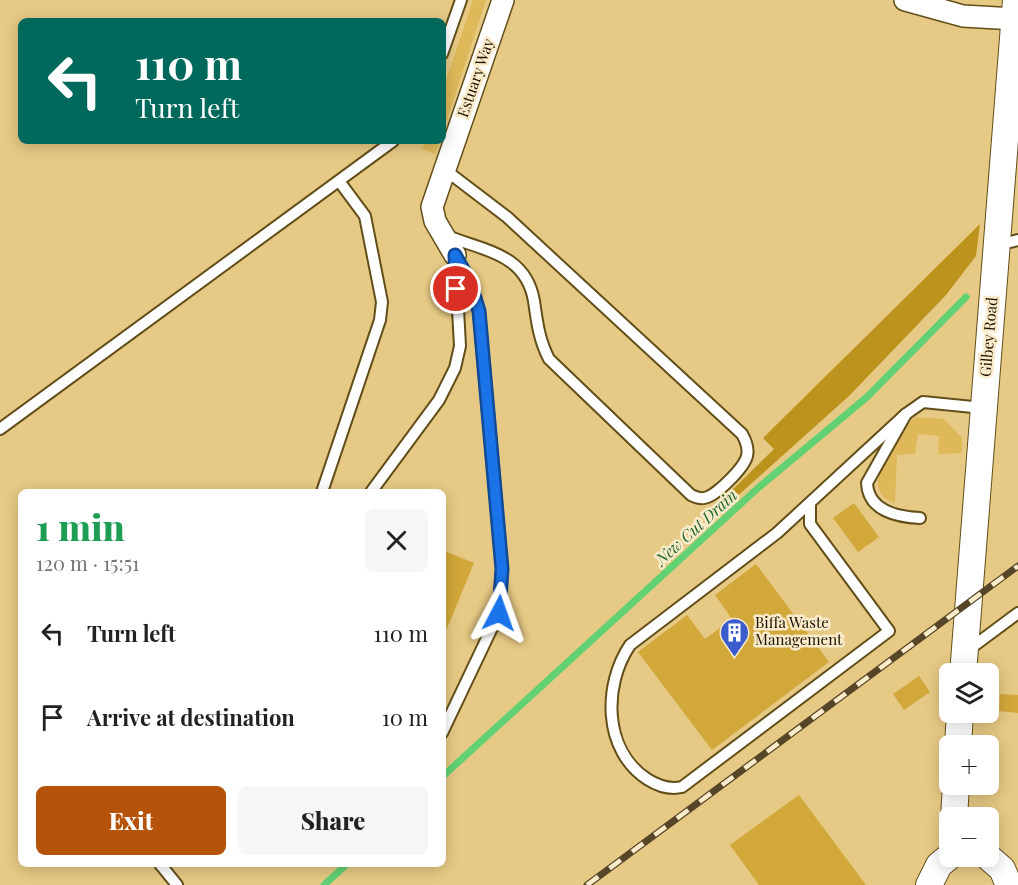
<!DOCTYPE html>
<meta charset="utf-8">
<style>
:root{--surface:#fff;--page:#f6f6f6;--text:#222;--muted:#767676;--accent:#b45309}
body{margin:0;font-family:"Playfair Display",serif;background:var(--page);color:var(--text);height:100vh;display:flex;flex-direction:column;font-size:22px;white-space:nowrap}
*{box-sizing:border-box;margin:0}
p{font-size:20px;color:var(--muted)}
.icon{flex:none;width:33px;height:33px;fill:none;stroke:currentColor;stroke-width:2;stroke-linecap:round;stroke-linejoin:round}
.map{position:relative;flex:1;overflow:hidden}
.details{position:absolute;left:18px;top:489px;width:428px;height:378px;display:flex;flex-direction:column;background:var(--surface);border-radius:9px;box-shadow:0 3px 15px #0003}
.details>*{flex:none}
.banner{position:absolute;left:18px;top:18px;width:428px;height:126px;border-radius:9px;box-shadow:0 3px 15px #0003;background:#00695c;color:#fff;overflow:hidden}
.controls{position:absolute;left:939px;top:663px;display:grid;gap:12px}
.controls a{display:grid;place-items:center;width:60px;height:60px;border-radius:9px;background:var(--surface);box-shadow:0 3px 15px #0003;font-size:30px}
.pin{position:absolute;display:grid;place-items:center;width:51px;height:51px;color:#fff;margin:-26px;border:3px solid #fff;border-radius:50%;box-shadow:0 2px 6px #0007}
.me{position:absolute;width:66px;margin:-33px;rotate:4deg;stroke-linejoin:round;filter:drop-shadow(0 0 4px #0008)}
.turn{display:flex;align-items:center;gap:21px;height:126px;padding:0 18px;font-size:27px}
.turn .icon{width:78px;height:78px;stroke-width:2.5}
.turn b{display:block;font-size:42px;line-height:51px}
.round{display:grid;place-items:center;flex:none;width:63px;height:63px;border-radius:9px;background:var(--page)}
.head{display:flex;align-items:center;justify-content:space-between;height:102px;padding:0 18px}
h1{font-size:36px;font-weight:800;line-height:45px;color:#1e9e55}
.cta{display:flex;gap:12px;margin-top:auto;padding:12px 18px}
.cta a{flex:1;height:69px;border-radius:9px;background:var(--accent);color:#fff;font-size:24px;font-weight:800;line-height:69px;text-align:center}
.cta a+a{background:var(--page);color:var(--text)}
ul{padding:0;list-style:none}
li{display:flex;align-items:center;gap:18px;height:84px;padding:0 18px}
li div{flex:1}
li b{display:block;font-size:22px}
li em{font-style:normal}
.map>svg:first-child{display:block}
.green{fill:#dfb959}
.forest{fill:#bc931d}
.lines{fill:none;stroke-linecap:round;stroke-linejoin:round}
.stream{stroke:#61d174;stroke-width:7}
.building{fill:#d2a83a}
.service-casing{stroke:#624e19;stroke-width:14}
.minor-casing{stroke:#624e19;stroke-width:24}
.tertiary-casing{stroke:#624e19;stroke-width:28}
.service{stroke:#fff;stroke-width:10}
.minor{stroke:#fff;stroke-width:21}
.tertiary{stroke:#fff;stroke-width:26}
.rail-casing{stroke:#564627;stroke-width:7}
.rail{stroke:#faecca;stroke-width:4.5;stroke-dasharray:14;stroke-linecap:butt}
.route-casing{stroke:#114b97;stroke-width:15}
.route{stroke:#1a73e8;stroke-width:10}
.labels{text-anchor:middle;stroke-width:5;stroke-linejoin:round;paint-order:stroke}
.street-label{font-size:15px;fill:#1b1000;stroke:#faecca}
.poi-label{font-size:15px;fill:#1b1000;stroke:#faecca;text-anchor:start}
.water-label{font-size:16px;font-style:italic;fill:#1b672c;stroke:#faecca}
</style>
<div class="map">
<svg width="1018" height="885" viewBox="0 0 1018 885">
<rect width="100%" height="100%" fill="#e6c984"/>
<g class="green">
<polygon points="473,0 486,0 443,132 443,90"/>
<polygon points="425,141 440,141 435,154 422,149"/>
<path d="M915 417 944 419 962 438V453L938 454 939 436 918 434 915 454 897 455 895 503C856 490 895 446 908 424Z"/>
</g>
<polygon class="forest" points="980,224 976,256 946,295 849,396 724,508 721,501 774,449 763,438"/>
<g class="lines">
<g class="stream">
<polyline points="442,777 758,488 867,397 966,297"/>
<polyline points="324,885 347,864"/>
</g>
</g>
<g class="building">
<polygon points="854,503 879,537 858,552 833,518"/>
<polygon points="442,550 474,563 443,638 442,638"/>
<polygon points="756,564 829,662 712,750 638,652 687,615 705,639 732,619 715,595"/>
<polygon points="919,676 930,692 904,710 893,694"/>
<polygon points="1000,694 1018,695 1018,713 999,711"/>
<polygon points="799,795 866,885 759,885 730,845"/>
</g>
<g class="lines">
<defs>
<g id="service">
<polyline points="442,54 461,0"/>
<path d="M444 169 507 217 742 434C746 441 749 448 747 456 744 468 715 497 704 498 699 499 695 497 691 495L549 359C539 340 537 322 534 301 526 254 485 251 447 236"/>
<polyline points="997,245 1018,240"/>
<polyline points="0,429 393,141"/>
<polyline points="322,492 380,320 382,302 365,216 339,181"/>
<polyline points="371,492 439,400 455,368 460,346 455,255 470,282 479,311 502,569 499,613 442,733"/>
<path d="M810 503V524L889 631 682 787C669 790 658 786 647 779 603 750 603 685 630 645L777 533 906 414"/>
<path d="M920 518C898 517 868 511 867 483L906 414 923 402 983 408"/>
<polyline points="966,644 975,645 1018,613"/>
<polyline points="160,864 177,885"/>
</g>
<g id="minor">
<polyline points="905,0 963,16 1015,19"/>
<polyline points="455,255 435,221 432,207 503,0"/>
</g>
<g id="tertiary">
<polyline points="963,674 1016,0"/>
<polyline points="958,746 960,712"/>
<polyline points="954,818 956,784"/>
<polyline points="987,856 1002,869 1009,885"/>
<polyline points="929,885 939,865 950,856"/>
</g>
</defs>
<use href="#service" class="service-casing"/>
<use href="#minor" class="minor-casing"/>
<use href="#tertiary" class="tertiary-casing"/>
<use href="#service" class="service"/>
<use href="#minor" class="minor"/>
<use href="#tertiary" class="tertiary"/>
<defs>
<polyline id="rail" points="587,885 1018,566"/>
</defs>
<use href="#rail" class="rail-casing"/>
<use href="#rail" class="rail"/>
</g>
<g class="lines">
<defs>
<polyline id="route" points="456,289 455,255 470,282 479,311 502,569 499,613"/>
</defs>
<use href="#route" class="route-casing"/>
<use href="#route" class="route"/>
</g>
<defs>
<symbol id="building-pin" viewBox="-11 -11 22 30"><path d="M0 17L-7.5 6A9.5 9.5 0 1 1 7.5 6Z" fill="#3a5ccd" stroke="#faecca"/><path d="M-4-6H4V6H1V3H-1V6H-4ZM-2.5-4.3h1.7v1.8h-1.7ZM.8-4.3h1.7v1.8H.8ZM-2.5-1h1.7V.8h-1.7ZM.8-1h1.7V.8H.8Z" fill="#fff"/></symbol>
</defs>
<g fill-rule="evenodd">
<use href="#building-pin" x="718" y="616" width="33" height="45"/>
</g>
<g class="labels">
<g class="street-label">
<text transform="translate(476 78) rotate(-71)" y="5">Estuary Way</text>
<text transform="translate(989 337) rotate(-85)" y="5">Gilbey Road</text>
</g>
<g class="poi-label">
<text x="755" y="628">Biffa Waste<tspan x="755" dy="17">Management</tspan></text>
</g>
<g class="water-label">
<text transform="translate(696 527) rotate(-42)" y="6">New Cut Drain</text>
</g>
</g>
</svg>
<div class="controls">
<a><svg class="icon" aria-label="layers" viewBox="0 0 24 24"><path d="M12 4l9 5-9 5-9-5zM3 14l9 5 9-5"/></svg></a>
<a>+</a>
<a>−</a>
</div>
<div class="pin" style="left:456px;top:289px;background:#d93025"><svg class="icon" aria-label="arrive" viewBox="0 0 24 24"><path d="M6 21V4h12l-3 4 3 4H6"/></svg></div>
<svg class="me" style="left:499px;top:613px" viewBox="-20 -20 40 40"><path d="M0-17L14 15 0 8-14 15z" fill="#1a73e8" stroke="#fff" stroke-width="4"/></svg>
<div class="banner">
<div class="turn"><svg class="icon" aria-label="left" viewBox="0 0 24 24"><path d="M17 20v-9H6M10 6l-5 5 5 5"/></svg><div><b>110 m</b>Turn left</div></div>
</div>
<section class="details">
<div class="head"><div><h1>1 min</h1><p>120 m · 15:51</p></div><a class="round"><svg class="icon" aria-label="close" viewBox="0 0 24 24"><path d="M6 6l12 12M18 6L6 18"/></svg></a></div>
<ul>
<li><svg class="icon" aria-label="left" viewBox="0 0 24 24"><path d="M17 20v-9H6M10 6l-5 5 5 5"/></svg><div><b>Turn left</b></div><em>110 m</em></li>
<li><svg class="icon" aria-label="arrive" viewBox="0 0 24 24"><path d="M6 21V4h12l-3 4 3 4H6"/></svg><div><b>Arrive at destination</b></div><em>10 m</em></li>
</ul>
<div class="cta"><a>Exit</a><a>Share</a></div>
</section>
</div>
